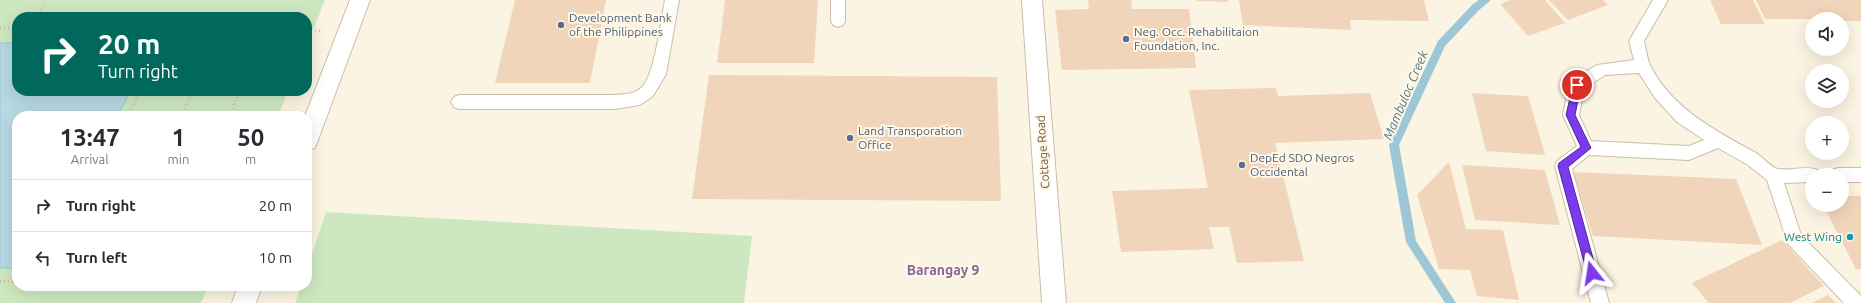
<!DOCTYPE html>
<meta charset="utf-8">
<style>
:root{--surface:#fff;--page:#f7f7f7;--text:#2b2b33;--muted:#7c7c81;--line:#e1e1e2}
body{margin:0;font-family:Ubuntu,sans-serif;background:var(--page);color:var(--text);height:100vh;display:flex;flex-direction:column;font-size:15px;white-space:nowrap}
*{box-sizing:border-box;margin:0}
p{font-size:13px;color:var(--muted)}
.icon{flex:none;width:22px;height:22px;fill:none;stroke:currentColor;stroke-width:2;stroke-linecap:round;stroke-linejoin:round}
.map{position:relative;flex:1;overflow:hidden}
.side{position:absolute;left:12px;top:111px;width:300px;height:180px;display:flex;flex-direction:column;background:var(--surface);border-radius:16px;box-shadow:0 4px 16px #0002}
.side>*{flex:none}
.guide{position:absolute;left:12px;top:12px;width:300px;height:84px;border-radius:16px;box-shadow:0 4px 16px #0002;background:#00695c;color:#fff;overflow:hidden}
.tools{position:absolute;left:1805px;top:12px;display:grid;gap:8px}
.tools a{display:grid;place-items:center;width:44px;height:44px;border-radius:50%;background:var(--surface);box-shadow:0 4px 16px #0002;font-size:20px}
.pin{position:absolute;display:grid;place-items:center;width:34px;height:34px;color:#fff;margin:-17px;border:2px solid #fff;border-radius:50%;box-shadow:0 1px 4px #0007}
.me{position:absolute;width:44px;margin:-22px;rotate:345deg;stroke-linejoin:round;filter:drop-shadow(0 0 3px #0008)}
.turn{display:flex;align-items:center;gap:14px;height:84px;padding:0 20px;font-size:18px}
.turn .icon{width:52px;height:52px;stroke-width:2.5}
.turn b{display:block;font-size:28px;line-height:34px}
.eta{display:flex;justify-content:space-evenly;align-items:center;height:68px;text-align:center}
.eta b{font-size:24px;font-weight:700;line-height:28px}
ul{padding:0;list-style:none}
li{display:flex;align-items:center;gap:12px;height:52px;padding:0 20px;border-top:1px solid var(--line)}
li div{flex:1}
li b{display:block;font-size:15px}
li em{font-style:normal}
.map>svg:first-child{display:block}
.green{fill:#cde8c1}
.water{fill:#b7d9e4;stroke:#9dc7d6}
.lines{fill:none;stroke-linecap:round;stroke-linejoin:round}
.stream{fill:#9dc7d6;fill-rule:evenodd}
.building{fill:#f0d5ba}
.service-casing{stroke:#ccbca9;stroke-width:2}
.minor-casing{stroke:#ccbca9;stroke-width:2}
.tertiary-casing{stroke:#ccbca9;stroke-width:2}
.path{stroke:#d5b89e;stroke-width:2.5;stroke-dasharray:1 3;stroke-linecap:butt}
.service{fill:#fff;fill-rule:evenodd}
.minor{fill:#fff;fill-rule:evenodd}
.tertiary{fill:#fff;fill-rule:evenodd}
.route{fill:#7c3aed;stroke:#51269a}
.service-dot{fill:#5c6f8a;stroke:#fff8e8;stroke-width:1.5}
.culture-dot{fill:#0f9aa8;stroke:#fff8e8;stroke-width:1.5}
.labels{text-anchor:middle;stroke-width:4;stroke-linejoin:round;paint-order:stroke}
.service-label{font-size:12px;fill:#4e5e75;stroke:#fff8e8;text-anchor:start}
.street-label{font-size:12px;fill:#725c49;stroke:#fff8e8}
.culture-label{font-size:12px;fill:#0d838f;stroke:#fff8e8;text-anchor:end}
.water-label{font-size:13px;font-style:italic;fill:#46798c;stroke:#fff8e8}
.quarter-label{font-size:14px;font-weight:bold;fill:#8a6596;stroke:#fff8e8}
</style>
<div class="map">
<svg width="1861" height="303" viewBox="0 0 1861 303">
<rect width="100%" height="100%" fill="#fbf4e2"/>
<g class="green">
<polygon points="0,0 325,0 307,44 307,17 17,17 17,91 288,91 278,116 17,116 17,286 208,286 201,303 0,303"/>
<polygon points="326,212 752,236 744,303 295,303 301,286 307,286 307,269"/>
</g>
<polygon class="water" points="0,43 17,43 17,91 130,91 118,116 17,116 17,268 0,268"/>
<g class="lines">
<polygon class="stream" points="1479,0 1491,0 1479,10 1445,46 1399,145 1416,241 1456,303 1445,303 1406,242 1389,145 1438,41 1473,4"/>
</g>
<g class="building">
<polygon points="515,0 606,0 590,83 495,83"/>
<polygon points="725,0 818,0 814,63 717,63"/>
<polygon points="1088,0 1131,0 1132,9 1189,9 1196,68 1062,70 1055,10 1089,9"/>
<polygon points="1197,0 1228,0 1228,2 1197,1"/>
<polygon points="1239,0 1424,0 1429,21 1350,20 1351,30 1243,25"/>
<polygon points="1511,0 1545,0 1565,23 1528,36 1500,4"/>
<polygon points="1549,0 1603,0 1608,5 1568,20"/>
<polygon points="1710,0 1753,0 1765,24 1721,24"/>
<polygon points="1756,0 1861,0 1861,21 1842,21 1842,19 1765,19"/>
<polygon points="709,75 997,77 1001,201 692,199"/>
<polygon points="1276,88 1278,96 1370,93 1384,139 1275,143 1304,261 1237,263 1229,227 1209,227 1214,249 1121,252 1112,191 1208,188 1189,90"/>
<polygon points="1472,93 1528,96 1545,155 1486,151"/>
<polygon points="1449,162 1466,229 1503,230 1519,300 1477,296 1470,270 1439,269 1417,195"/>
<polygon points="1462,165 1545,170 1560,225 1475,220"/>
<polygon points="1573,172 1736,179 1762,245 1593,236"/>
<polygon points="1842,196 1861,196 1861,269 1856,269 1823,205 1842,205"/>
<polygon points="1782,240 1824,286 1790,303 1709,303 1692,283"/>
<polygon points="1828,295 1836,303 1812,303"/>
</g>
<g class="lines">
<defs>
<g id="service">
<path d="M665 0H679L666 74 653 96 640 105 614 109H459L454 107 451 102 454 97 459 95H614C624 94 635 95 643 86 655 72 661 20 665 0Z"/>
<polygon points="831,0 845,0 845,21 843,25 838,27 833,25 831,21"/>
<path d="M1653 0H1668L1644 41C1646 49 1647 58 1650 65 1671 108 1716 131 1756 153 1763 157 1771 168 1778 169 1792 171 1805 165 1818 170L1820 175H1812V182L1784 183 1801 235 1861 296V303H1844L1788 244 1767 180 1748 165 1718 148 1689 160 1589 155 1572 169 1609 303H1591L1555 166 1557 161 1577 146 1563 115 1569 85 1572 80 1597 65 1634 60 1629 41ZM1639 73 1655 98 1677 122 1704 140 1689 146 1591 141 1579 115 1584 89 1605 75Z"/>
<polygon points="1838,168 1861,168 1861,182 1842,182 1842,175 1830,175 1832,170"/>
</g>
<polygon id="minor" points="1022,0 1042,0 1066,303 1042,303"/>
<g id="tertiary">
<polygon points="350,0 370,0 315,148 307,150 307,116 305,116"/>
<polygon points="238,286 262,286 256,303 232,303"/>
</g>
</defs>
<use href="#service" class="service-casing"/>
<use href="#minor" class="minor-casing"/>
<use href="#tertiary" class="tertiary-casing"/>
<g class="path">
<polyline points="37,17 47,0"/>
<polyline points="0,28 17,28"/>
<polyline points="307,31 320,31"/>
<polyline points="128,116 140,91"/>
<polyline points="181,116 193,91"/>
<polyline points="229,116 240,91"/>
<polyline points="0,281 17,282"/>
</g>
<use href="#service" class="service"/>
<use href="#minor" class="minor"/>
<use href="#tertiary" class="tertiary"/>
</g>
<polygon class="route" points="1577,81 1581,85 1575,115 1591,148 1568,167 1597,273 1595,276 1592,277 1588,276 1587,273 1558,166 1559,163 1581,147 1566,115 1573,85"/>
<g class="service-dot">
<circle cx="561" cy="25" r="4"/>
<circle cx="1126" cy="39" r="4"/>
<circle cx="850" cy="138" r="4"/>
<circle cx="1242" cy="165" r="4"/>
</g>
<circle class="culture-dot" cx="1850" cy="237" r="4"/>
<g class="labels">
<g class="service-label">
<text x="569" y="22">Development Bank<tspan x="569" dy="14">of the Philippines</tspan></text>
<text x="1134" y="36">Neg. Occ. Rehabilitaion<tspan x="1134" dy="14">Foundation, Inc.</tspan></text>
<text x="858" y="135">Land Transporation<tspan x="858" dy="14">Office</tspan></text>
<text x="1250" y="162">DepEd SDO Negros<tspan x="1250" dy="14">Occidental</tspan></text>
</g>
<g class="street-label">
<text transform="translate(1043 152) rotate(-94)" y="4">Cottage Road</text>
</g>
<g class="culture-label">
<text x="1842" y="241">West Wing</text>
</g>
<g class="water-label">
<text transform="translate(1405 95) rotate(-67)" y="5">Mambuloc Creek</text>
</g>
<g class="quarter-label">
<text x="943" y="275">Barangay 9</text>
</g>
</g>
</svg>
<div class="tools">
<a><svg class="icon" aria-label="sound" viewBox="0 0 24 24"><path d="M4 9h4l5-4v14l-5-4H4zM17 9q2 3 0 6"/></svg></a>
<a><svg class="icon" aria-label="layers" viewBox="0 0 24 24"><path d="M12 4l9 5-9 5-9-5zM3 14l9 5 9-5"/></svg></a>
<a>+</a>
<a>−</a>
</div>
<div class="pin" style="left:1577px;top:85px;background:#d93025"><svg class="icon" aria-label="arrive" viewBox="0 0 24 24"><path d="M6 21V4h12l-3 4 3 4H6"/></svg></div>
<svg class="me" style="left:1592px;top:273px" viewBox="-20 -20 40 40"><path d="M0-17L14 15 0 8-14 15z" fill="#7c3aed" stroke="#fff" stroke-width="4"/></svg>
<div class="guide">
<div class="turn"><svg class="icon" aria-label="right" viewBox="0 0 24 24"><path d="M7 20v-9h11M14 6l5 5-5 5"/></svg><div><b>20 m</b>Turn right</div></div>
</div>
<section class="side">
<div class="eta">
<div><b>13:47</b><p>Arrival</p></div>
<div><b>1</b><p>min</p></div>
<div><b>50</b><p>m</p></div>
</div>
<ul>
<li><svg class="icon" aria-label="right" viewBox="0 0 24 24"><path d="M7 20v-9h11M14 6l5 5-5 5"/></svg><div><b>Turn right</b></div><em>20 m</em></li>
<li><svg class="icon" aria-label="left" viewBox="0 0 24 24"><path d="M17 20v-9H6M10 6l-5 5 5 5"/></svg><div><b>Turn left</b></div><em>10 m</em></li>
</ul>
</section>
</div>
